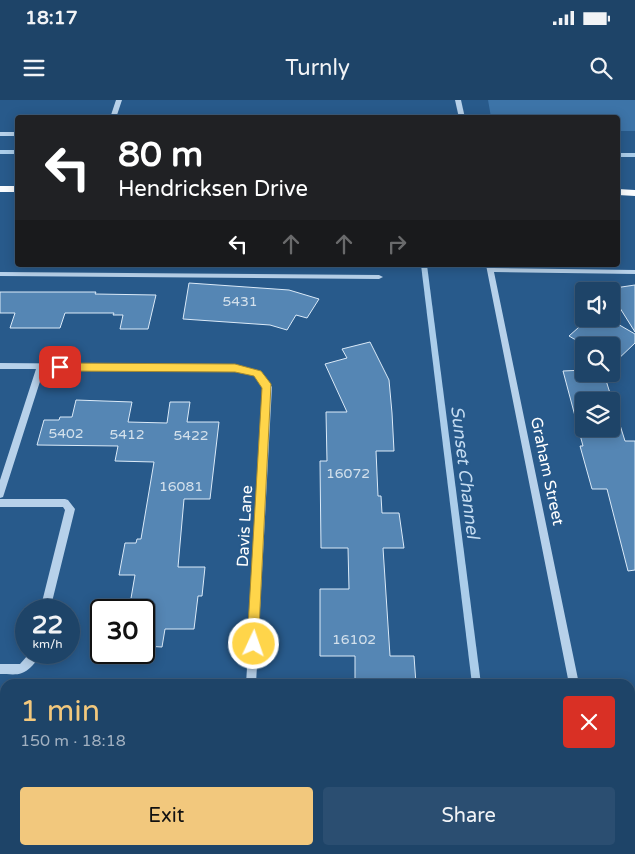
<!DOCTYPE html>
<meta charset="utf-8">
<style>
:root{--surface:#1e4468;--page:#2b4e71;--text:#f1f3f6;--muted:#a1b0c0;--line:#3c5c7c;--accent:#f2c87d}
body{margin:0;font-family:"Varela Round",sans-serif;background:var(--page);color:var(--text);height:100vh;display:flex;flex-direction:column;font-size:19px;white-space:nowrap}
*{box-sizing:border-box;margin:0}
p{font-size:16px;color:var(--muted)}
.icon{flex:none;width:28px;height:28px;fill:none;stroke:currentColor;stroke-width:2;stroke-linecap:round;stroke-linejoin:round}
.map{position:relative;flex:1;overflow:hidden}
.side{position:absolute;left:0px;top:579px;width:635px;height:176px;display:flex;flex-direction:column;background:var(--surface);border-radius:15px 15px 0 0;box-shadow:0 2px 12px #0003,0 0 0 1px var(--line)}
.side>*{flex:none}
.hud{position:absolute;left:15px;top:15px;width:605px;height:152px;border-radius:5px;box-shadow:0 2px 12px #0003,0 0 0 1px var(--line);background:#202124;color:#fff;overflow:hidden}
.buttons{position:absolute;left:575px;top:182px;display:grid;gap:10px}
.buttons a{display:grid;place-items:center;width:45px;height:45px;border-radius:5px;background:var(--surface);box-shadow:0 2px 12px #0003,0 0 0 1px var(--line);font-size:25px}
.speed{position:absolute;left:15px;top:499px;display:flex;gap:10px;font-size:25px;font-weight:700;text-align:center}
.speed>*{display:grid;place-content:center;width:65px;height:65px;border-radius:50%;background:var(--surface);box-shadow:0 2px 12px #0003,0 0 0 1px var(--line);line-height:1}
.speed small{font-size:12px;font-weight:400}
.speed .limit{border:2px solid #111;border-radius:8px;background:#fff;color:#111}
.pin{position:absolute;display:grid;place-items:center;width:42px;height:42px;color:#fff;margin:-21px;border-radius:10px;box-shadow:0 2px 8px #0006}
.me{position:absolute;width:55px;margin:-28px;rotate:3deg;stroke-linejoin:round;filter:drop-shadow(0 0 4px #0008)}
.turn{display:flex;align-items:center;gap:18px;height:105px;padding:0 20px;font-size:22px}
.turn .icon{width:65px;height:65px;stroke-width:2.5}
.turn b{display:block;font-size:35px;line-height:42px}
.lanes{display:flex;align-items:center;height:48px;padding:0 20px;background:#0003;justify-content:center;gap:25px;direction:ltr}
.lanes .off{opacity:.35}
.round{display:grid;place-items:center;flex:none;width:52px;height:52px;border-radius:5px;background:var(--page)}
.overview{display:flex;align-items:center;justify-content:space-between;height:85px;padding:0 20px}
h1{font-size:30px;font-weight:600;line-height:38px;color:var(--accent)}
.button{display:flex;gap:10px;margin-top:auto;padding:10px 20px}
.button a{flex:1;height:58px;border-radius:5px;background:var(--accent);color:#111;font-size:20px;font-weight:600;line-height:58px;text-align:center}
.button a+a{background:var(--page);color:var(--text)}
.status{display:flex;justify-content:space-between;align-items:center;height:35px;padding:0 25px;background:var(--surface);direction:ltr}
.status svg{height:14px;fill:currentColor}
header{display:flex;justify-content:space-between;align-items:center;height:65px;padding:0 20px;background:var(--surface);font-size:22px;font-weight:600}
.map>svg:first-child{display:block}
.green{fill:#3d74a8}
.lines{fill:none;stroke-linecap:round;stroke-linejoin:round}
.stream{fill:#abcdea;fill-rule:evenodd}
.building{fill:#5586b4;stroke:#dbeaf8;fill-rule:evenodd}
.minor{fill:#b7d1ea;fill-rule:evenodd}
.major{fill:#fafcfe;fill-rule:evenodd}
.route{fill:#ffd54a;stroke:#a68a30}
.labels{text-anchor:middle;stroke-width:4;stroke-linejoin:round;paint-order:stroke}
.number-label{font-size:14px;fill:#d4e1ec}
.street-label{font-size:16px;fill:#fff;stroke:#285a8b}
.water-label{font-size:18px;font-style:italic;fill:#c3dbf1;stroke:#285a8b}
</style>
<div class="status"><b>18:17</b><svg viewBox="0 0 49 12"><path d="M0 12V9h3v3zM5 12V6h3v6zM10 12V3h3v9zM15 12V0h3v12zM26 1h20v11H26zM47 4h2v5h-2z"/></svg></div>
<header><svg class="icon" aria-label="menu" viewBox="0 0 24 24"><path d="M4 6h16M4 12h16M4 18h16"/></svg>Turnly<svg class="icon" aria-label="search" viewBox="0 0 24 24"><circle cx="10" cy="10" r="6"/><path d="M15 15l6 6"/></svg></header>
<div class="map">
<svg width="635" height="754" viewBox="0 0 635 754">
<rect width="100%" height="100%" fill="#285a8b"/>
<polygon class="green" points="488,0 635,0 635,31 618,31 618,18 491,17"/>
<g class="lines">
<g class="stream">
<rect x="0" y="50" width="18" height="4"/>
<rect x="618" y="53" width="17" height="4"/>
<polygon points="421,165 427,165 481,584 472,584"/>
<rect x="493" y="750" width="10" height="4"/>
</g>
</g>
<g class="building">
<polygon points="189,183 289,190 319,199 307,218 296,215 287,230 270,225 183,219"/>
<polygon points="635,185 635,232 608,189"/>
<polygon points="0,192 96,192 95,194 156,195 148,229 120,229 123,215 113,215 114,213 65,213 60,228 10,228 15,213 0,213"/>
<polygon points="588,219 609,219 635,234 635,243 614,263 611,262 611,246 586,246 569,236"/>
<polygon points="370,242 389,280 392,313 394,351 376,351 378,396 381,396 382,413 399,413 404,448 383,448 390,556 414,556 416,584 355,584 355,556 320,556 320,489 349,489 348,448 321,448 320,361 327,361 326,312 347,312 325,264 347,258 342,249"/>
<path d="M584 270V274H604L625 341H635V470L628 471 607 389H592L580 346H583L563 271ZM584 301H611V329H584Z"/>
<polygon points="76,300 132,302 128,322 167,323 170,302 190,302 187,322 219,322 210,399 184,399 178,467 205,467 202,496 198,496 194,529 165,529 162,547 144,546 144,510 129,510 135,475 119,475 125,443 136,443 137,439 141,439 154,362 115,361 118,346 37,345 44,320 59,320 60,317 72,317"/>
</g>
<g class="lines">
<g class="minor">
<polygon points="116,0 122,0 116,18 110,18"/>
<polygon points="455,0 461,0 465,18 459,18"/>
<rect x="0" y="32" width="18" height="4"/>
<polygon points="486,165 492,165 493,168 635,170 635,174 494,172 579,584 569,584"/>
<polygon points="0,172 379,175 383,177 379,179 0,176"/>
<polygon points="0,263 235,265 260,271 272,287 256,584 246,584 264,288 254,275 235,271 44,269 4,394 3,397 0,398 0,380 36,269 0,269"/>
<polygon points="0,399 65,399 68,400 75,409 50,510 40,510 65,410 63,407 0,407"/>
<path d="M29 552H39C38 559 36 562 31 567 21 577 13 574 0 574V564H20L28 555Z"/>
<rect x="236" y="750" width="12" height="4"/>
<polygon points="602,750 614,750 615,754 603,754"/>
</g>
<g class="major">
<rect x="0" y="86" width="18" height="6"/>
<polygon points="618,89 635,90 635,96 618,95"/>
</g>
</g>
<polygon class="route" points="60,263 235,264 261,271 271,284 258,549 254,551 249,549 247,544 262,288 254,276 235,272 60,271 55,267"/>
<g class="labels">
<g class="number-label">
<text x="240" y="206">5431</text>
<text x="66" y="338">5402</text>
<text x="127" y="339">5412</text>
<text x="191" y="340">5422</text>
<text x="348" y="378">16072</text>
<text x="181" y="391">16081</text>
<text x="354" y="544">16102</text>
</g>
<g class="street-label">
<text transform="translate(548 371) rotate(78)" y="6">Graham Street</text>
<text transform="translate(244 426) rotate(-87)" y="6">Davis Lane</text>
</g>
<g class="water-label">
<text transform="translate(465 372) rotate(83)" y="6">Sunset Channel</text>
</g>
</g>
</svg>
<div class="buttons">
<a><svg class="icon" aria-label="sound" viewBox="0 0 24 24"><path d="M4 9h4l5-4v14l-5-4H4zM17 9q2 3 0 6"/></svg></a>
<a><svg class="icon" aria-label="search" viewBox="0 0 24 24"><circle cx="10" cy="10" r="6"/><path d="M15 15l6 6"/></svg></a>
<a><svg class="icon" aria-label="layers" viewBox="0 0 24 24"><path d="M12 4l9 5-9 5-9-5zM3 14l9 5 9-5"/></svg></a>
</div>
<div class="speed"><div>22<small>km/h</small></div><div class="limit">30</div></div>
<div class="pin" style="left:60px;top:267px;background:#d93025"><svg class="icon" aria-label="arrive" viewBox="0 0 24 24"><path d="M6 21V4h12l-3 4 3 4H6"/></svg></div>
<svg class="me" style="left:254px;top:544px" viewBox="-20 -20 40 40"><circle r="17" fill="#ffd54a" stroke="#fff" stroke-width="3"/><path d="M0-11L8 9 0 5-8 9z" fill="#fff"/></svg>
<div class="hud">
<div class="turn"><svg class="icon" aria-label="left" viewBox="0 0 24 24"><path d="M17 20v-9H6M10 6l-5 5 5 5"/></svg><div><b>80 m</b>Hendricksen Drive</div></div>
<div class="lanes"><svg class="icon" aria-label="left" viewBox="0 0 24 24"><path d="M17 20v-9H6M10 6l-5 5 5 5"/></svg><svg class="icon off" aria-label="ahead" viewBox="0 0 24 24"><path d="M12 20V5M6 11l6-6 6 6"/></svg><svg class="icon off" aria-label="ahead" viewBox="0 0 24 24"><path d="M12 20V5M6 11l6-6 6 6"/></svg><svg class="icon off" aria-label="right" viewBox="0 0 24 24"><path d="M7 20v-9h11M14 6l5 5-5 5"/></svg></div>
</div>
<section class="side">
<div class="overview"><div><h1>1 min</h1><p>150 m · 18:18</p></div><a class="round" style="background:#d93025;color:#fff"><svg class="icon" aria-label="close" viewBox="0 0 24 24"><path d="M6 6l12 12M18 6L6 18"/></svg></a></div>
<div class="button"><a>Exit</a><a>Share</a></div>
</section>
</div>
